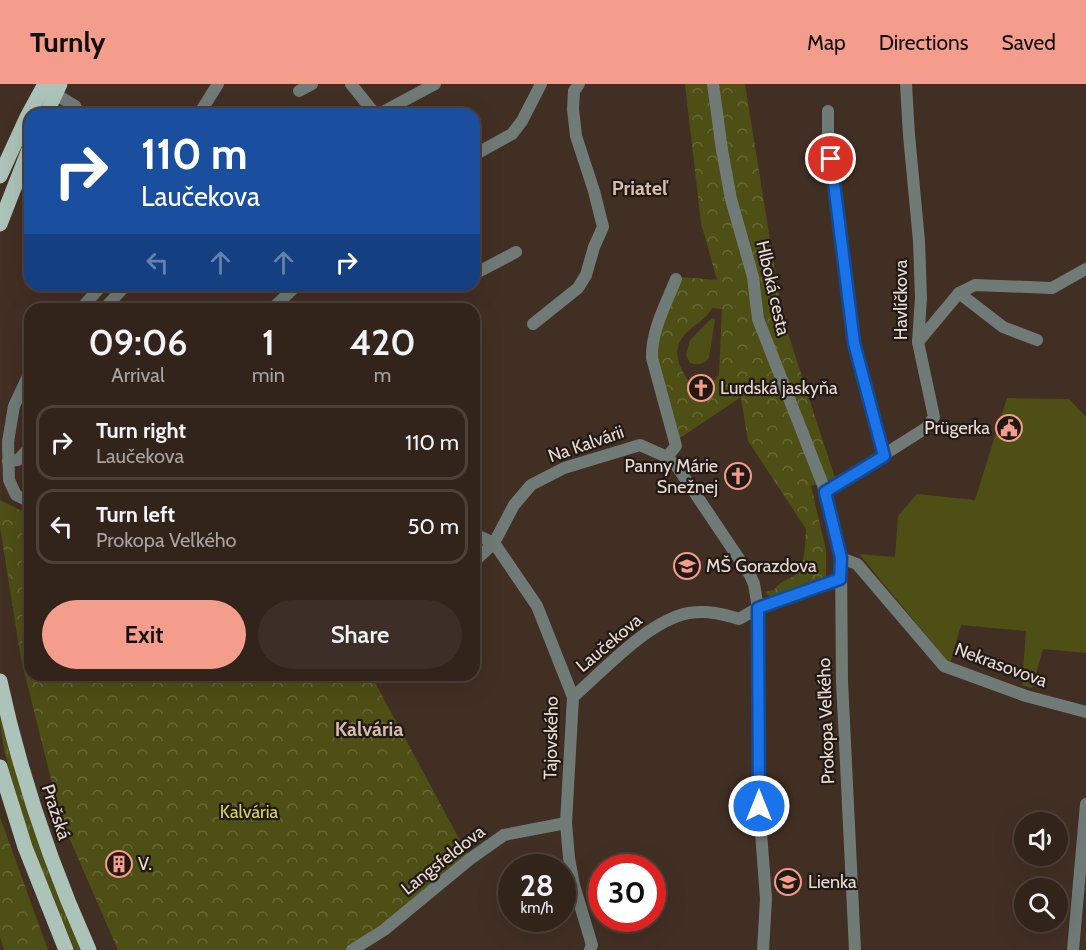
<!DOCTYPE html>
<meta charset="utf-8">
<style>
:root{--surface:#32231b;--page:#3d2f28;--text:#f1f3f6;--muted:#a8a4a3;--line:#4d403a;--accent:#f59d8d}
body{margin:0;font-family:Cabin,sans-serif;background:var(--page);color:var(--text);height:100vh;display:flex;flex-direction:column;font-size:22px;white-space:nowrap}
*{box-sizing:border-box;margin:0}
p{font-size:20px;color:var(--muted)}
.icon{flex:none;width:33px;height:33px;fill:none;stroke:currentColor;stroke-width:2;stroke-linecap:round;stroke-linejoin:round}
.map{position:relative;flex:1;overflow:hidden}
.panel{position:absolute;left:24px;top:219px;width:456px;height:378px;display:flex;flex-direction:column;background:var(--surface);border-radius:18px;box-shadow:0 6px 24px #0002,0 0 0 2px var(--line)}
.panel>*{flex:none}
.guide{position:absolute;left:24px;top:24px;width:456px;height:183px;border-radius:18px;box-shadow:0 6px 24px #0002,0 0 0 2px var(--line);background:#1a4fa0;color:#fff;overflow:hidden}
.fabs{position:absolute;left:1014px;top:728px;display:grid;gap:12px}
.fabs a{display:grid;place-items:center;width:54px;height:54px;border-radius:50%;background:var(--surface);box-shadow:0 6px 24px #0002,0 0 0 2px var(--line);font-size:30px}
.speed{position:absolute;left:498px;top:770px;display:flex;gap:12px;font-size:30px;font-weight:700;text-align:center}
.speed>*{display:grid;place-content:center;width:78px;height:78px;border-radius:50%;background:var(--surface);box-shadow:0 6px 24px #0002,0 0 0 2px var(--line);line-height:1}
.speed small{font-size:15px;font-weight:400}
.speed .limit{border:9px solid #d22;background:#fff;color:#111}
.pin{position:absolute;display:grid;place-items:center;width:51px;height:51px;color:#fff;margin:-26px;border:3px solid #fff;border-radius:50%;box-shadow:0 2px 6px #0007}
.me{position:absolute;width:66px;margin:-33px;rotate:0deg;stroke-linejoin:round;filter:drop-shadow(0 0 4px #0008)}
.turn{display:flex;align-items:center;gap:21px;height:126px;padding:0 18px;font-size:27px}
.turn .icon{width:78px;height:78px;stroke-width:2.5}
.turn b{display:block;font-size:42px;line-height:51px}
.lanes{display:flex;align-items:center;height:57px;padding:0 18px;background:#0003;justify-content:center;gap:30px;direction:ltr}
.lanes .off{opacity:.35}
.eta{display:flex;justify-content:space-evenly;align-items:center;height:102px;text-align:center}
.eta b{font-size:36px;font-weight:600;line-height:42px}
.action{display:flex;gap:12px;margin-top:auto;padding:12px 18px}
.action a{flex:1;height:69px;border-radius:36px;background:var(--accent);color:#111;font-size:24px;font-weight:600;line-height:69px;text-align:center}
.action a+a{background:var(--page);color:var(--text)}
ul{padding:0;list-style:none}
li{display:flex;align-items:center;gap:18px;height:75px;margin:0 12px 9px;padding:0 6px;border:3px solid var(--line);border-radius:18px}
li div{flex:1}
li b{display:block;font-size:22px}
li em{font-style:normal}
header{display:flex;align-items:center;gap:36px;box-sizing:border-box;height:84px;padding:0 30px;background:var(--accent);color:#111}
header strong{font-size:28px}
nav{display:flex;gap:33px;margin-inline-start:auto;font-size:21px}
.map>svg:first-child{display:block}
.grass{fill:url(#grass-tufts)}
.forest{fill:url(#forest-crowns);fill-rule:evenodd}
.garden{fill:#4e4f15}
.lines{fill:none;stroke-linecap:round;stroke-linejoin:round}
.street{stroke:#707b77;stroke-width:12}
.primary{stroke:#acc3b9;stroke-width:15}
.route-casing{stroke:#114b97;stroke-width:15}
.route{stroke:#1a73e8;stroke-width:10}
.labels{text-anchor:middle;stroke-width:4.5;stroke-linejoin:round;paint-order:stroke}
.street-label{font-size:18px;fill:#e9dcd5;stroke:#221914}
.poi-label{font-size:18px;fill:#e9dcd5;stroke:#221914;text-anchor:start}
.park-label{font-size:18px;fill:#d2d561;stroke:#221914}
.neighbourhood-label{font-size:20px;font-weight:bold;fill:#d4bcae;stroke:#221914}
</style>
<header>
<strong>Turnly</strong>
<nav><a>Map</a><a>Directions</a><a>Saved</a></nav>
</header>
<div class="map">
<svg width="1086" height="866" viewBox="0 0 1086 866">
<defs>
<pattern id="grass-tufts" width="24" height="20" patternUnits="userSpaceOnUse" patternTransform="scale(1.5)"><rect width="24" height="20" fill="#4e4f15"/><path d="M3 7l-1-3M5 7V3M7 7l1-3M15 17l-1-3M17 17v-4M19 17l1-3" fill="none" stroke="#686836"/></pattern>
<pattern id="forest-crowns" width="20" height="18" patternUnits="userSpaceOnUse" patternTransform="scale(1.5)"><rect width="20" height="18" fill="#4e4f15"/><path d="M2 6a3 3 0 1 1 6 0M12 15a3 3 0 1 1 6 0" fill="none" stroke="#686836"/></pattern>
</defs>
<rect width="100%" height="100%" fill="#422f24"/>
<path class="grass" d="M0 628C21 710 48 788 81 866H75C52 813 30 760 15 705 7 677 0 657 0 628Z"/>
<g class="forest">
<path d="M685 0H745L782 231 835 394 811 402 826 466V494L771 513 765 508 774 506C783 494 791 496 797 489 806 478 805 458 806 445L748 357 741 313 677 356 655 281 658 248 680 193 717 196 701 139ZM712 224 722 225 719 291 702 310H699C684 292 665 269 688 247 696 240 707 234 712 224Z"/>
<polygon points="0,416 30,431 30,591 371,591 470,775 352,866 118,866 61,735 21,575 0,443"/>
<polygon points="0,733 48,866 4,866 0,853"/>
</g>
<g class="garden">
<path d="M712 234 715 235 709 274C704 280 698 282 690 279L686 271 690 256Z"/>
<polygon points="1007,314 1069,315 1086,333 1086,569 1043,565 1032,604 1022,601 1026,547 961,541 950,580 859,470 895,473 898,432 917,410 975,416"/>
</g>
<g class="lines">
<g class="street">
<polyline points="351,0 375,30"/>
<polyline points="713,0 722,66 731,115 753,193 758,235 823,401 841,474 842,597 855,866"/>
<polyline points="299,7 312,0"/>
<polyline points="55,10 75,22 79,30"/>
<polyline points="828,27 828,52 854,259 884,372"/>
<polyline points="199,30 218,0"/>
<polyline points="379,30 435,0"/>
<polyline points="474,71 512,50 522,37 541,0"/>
<polyline points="474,180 480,187 516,168"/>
<polyline points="959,209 1003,243 1037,256"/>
<polyline points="81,225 102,201"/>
<polyline points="104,225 126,201"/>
<polyline points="272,225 297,201"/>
<polyline points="533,240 578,204 586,191 594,163 603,143 594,107 576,52 573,25 574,7 579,0"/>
<polyline points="918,258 959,209 975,201 1052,204 1086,185"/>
<polyline points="30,288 14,322 8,358 9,396 16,411 30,418"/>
<path d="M667 373 676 362 652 274C651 247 666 220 676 195"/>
<polyline points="8,377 18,376 30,363"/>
<polyline points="825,408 926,344 934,333 918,258 921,214 919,157 909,51 906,0"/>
<polyline points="474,450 494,459"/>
<polyline points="494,459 537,522 573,613 566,739 569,774 574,801 592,861 590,866"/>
<polyline points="841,474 857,480 944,582 1026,612 1086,628"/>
<polyline points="474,478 494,459 514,421 531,401 564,384 640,361 667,373 678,384 750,491 754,500 758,524 759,722 766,815 763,866"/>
<path d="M573 613C604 586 649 536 689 529 707 526 723 530 739 535L758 524 840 495"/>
<polyline points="352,866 384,846 470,775 504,751 566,739"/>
<polyline points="1073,866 1086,720"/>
</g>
<g class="primary">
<polyline points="46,30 60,0"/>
<polyline points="0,92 27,33 45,0"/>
<polyline points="0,140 30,63"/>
<path d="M0 597C20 690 50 779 89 866"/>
<polyline points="0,683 25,763 66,866"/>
</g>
</g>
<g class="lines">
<defs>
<polyline id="route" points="759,722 758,524 840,495 841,474 825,408 884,372 854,259 831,75"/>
</defs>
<use href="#route" class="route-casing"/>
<use href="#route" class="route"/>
</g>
<defs>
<symbol id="church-ring" viewBox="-11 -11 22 22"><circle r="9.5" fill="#221914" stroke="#f59d8d" stroke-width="1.5"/><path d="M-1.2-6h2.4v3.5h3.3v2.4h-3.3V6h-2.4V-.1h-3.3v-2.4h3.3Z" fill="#f59d8d"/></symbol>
<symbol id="civic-ring" viewBox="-11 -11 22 22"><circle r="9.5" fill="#221914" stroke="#f59d8d" stroke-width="1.5"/><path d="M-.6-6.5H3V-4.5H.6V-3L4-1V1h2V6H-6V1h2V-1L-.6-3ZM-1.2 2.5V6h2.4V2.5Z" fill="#f59d8d"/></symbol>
<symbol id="school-ring" viewBox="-11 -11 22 22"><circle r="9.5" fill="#221914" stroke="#f59d8d" stroke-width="1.5"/><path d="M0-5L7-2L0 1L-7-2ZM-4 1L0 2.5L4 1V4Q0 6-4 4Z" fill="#f59d8d"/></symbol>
<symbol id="building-ring" viewBox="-11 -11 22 22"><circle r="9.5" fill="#221914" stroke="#f59d8d" stroke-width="1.5"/><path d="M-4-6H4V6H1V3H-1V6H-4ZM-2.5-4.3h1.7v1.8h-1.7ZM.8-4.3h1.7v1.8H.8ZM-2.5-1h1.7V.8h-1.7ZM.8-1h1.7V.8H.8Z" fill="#f59d8d"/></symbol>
</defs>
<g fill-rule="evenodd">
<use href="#church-ring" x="686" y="289" width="30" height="30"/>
<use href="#civic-ring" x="994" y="329" width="30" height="30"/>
<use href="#church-ring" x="723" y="377" width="30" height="30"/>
<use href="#school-ring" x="672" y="467" width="30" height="30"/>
<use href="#building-ring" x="104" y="765" width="30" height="30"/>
<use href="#school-ring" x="773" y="783" width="30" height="30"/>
</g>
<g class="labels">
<g class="street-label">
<text transform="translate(773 204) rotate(77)" y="6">Hlboká cesta</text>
<text transform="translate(901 216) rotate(-90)" y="6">Havlíčkova</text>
<text transform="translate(586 360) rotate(-19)" y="6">Na Kalvárii</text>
<text transform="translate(609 559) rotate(-40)" y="6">Laučekova</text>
<text transform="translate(1001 581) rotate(20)" y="6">Nekrasovova</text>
<text transform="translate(826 637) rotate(-92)" y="6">Prokopa Veľkého</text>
<text transform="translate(551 654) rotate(-89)" y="6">Tajovského</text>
<text transform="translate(56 728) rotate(72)" y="6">Pražská</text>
<text transform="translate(443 776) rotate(-38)" y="6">Langsfeldova</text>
</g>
<g class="poi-label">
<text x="720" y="310">Lurdská jaskyňa</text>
<text x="990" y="350" text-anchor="end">Prügerka</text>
<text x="718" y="388" text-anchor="end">Panny Márie<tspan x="718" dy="21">Snežnej</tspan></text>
<text x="706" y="488">MŠ Gorazdova</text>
<text x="138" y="786">V.</text>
<text x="808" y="804">Lienka</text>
</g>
<g class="park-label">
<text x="249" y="734">Kalvária</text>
</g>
<g class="neighbourhood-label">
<text x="640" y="111">Priateľ</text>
<text x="369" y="652">Kalvária</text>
</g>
</g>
</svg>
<div class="fabs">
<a><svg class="icon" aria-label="sound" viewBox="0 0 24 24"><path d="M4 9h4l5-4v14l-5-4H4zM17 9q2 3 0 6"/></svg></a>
<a><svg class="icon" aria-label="search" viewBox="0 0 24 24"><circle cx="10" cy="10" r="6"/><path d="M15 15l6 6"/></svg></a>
</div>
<div class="speed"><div>28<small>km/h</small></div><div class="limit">30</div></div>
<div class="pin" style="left:831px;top:75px;background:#d93025"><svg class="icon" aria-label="arrive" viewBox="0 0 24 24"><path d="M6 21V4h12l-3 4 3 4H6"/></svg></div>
<svg class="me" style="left:759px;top:722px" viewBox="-20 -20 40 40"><circle r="17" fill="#1a73e8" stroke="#fff" stroke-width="3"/><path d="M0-11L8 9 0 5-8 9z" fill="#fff"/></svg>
<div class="guide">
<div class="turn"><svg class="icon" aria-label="right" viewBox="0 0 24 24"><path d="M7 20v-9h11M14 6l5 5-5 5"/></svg><div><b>110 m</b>Laučekova</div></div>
<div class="lanes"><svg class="icon off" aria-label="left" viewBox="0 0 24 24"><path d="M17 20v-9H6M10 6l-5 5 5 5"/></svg><svg class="icon off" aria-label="ahead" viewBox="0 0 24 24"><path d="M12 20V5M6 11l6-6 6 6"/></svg><svg class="icon off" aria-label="ahead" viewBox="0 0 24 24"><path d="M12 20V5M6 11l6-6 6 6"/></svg><svg class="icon" aria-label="right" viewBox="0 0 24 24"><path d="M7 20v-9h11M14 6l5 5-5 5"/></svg></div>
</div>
<section class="panel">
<div class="eta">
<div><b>09:06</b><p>Arrival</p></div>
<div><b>1</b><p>min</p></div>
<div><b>420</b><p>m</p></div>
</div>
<ul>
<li><svg class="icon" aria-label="right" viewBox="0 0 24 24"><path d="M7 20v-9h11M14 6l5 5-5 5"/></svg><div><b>Turn right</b><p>Laučekova</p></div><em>110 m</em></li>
<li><svg class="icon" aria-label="left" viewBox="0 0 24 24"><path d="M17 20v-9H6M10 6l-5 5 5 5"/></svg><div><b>Turn left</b><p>Prokopa Veľkého</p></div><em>50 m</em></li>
</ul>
<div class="action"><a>Exit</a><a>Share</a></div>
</section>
</div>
